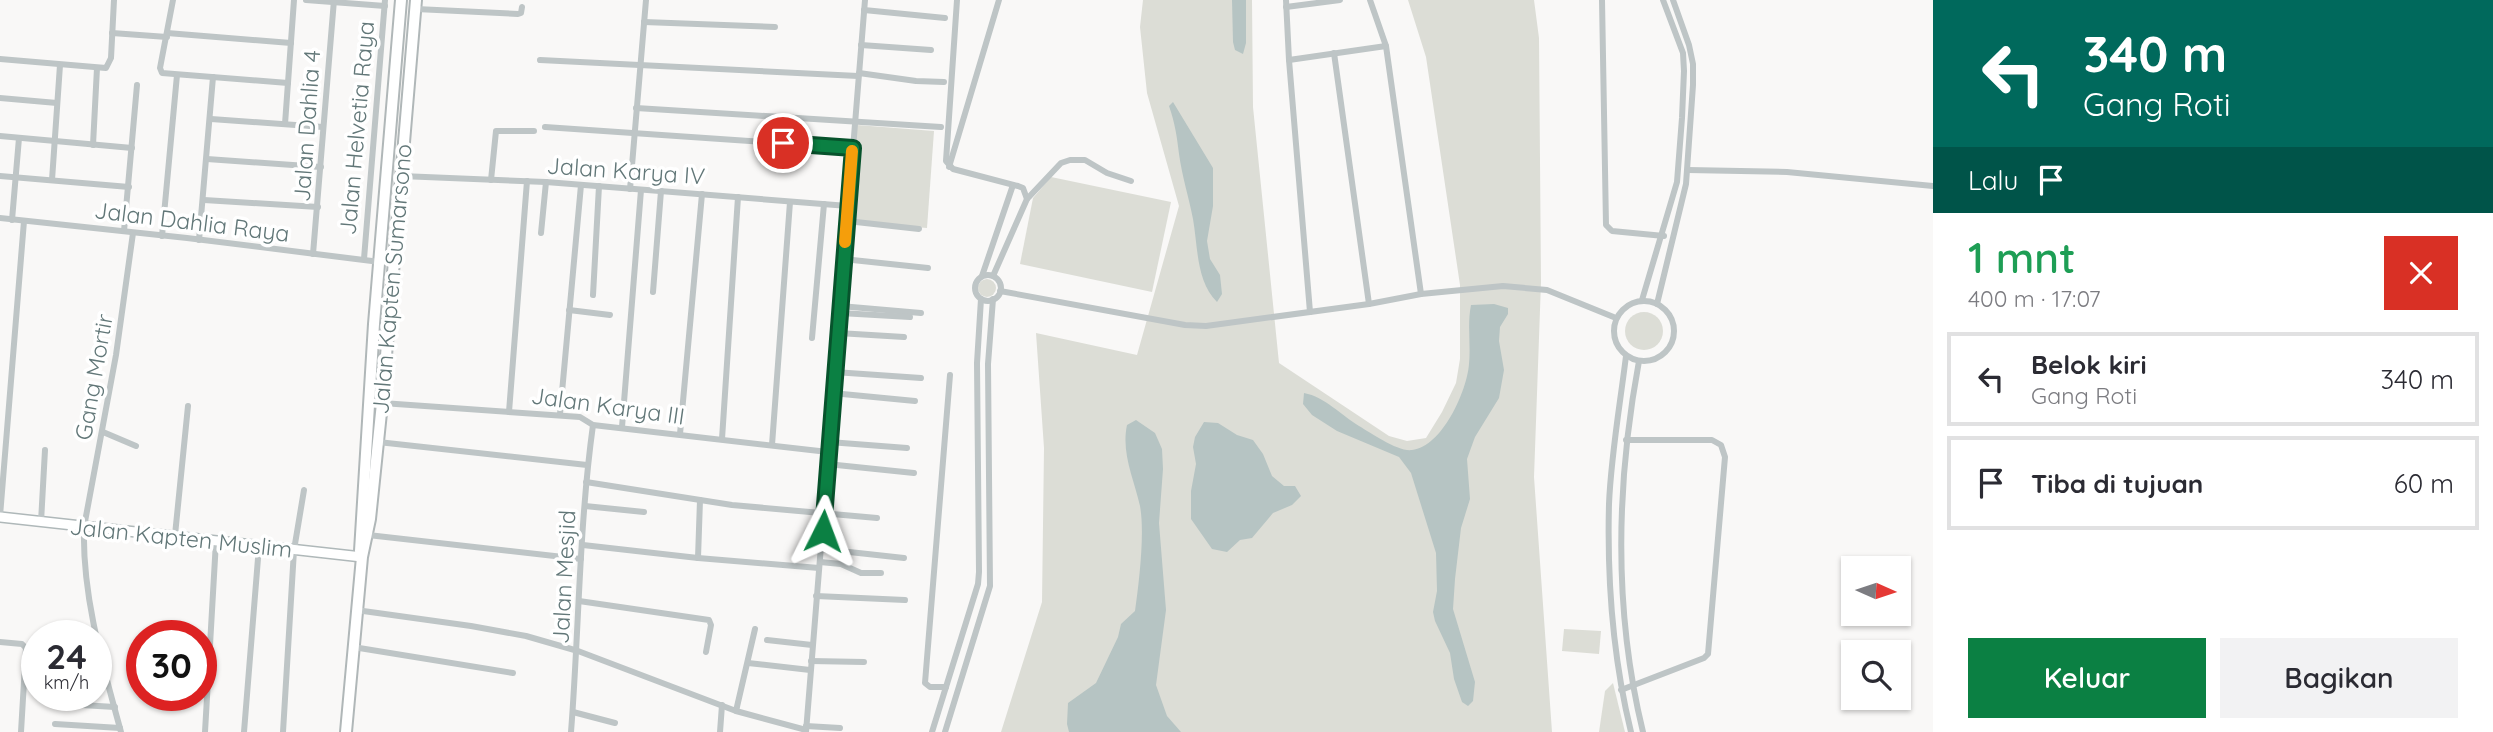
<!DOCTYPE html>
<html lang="id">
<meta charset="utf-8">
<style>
:root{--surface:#fff;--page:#f2f2f3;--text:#2b2b33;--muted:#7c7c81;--line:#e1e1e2;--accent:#0b8043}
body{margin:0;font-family:Quicksand,sans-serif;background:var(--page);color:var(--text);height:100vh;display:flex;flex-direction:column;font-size:26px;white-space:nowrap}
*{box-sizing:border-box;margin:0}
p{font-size:23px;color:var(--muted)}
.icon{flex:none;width:38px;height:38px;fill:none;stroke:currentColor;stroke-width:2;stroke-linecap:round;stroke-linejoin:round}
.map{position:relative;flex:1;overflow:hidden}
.panel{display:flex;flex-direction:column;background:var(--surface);width:560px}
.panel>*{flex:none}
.hud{background:#00695c;color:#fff;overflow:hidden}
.needle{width:46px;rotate:93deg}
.buttons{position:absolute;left:1841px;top:556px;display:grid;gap:14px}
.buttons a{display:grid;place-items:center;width:70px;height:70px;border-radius:0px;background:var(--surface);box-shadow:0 2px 5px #0004;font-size:35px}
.speed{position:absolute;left:21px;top:620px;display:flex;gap:14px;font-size:35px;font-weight:700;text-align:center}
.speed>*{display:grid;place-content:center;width:91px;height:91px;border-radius:50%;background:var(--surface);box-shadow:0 2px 5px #0004;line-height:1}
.speed small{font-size:18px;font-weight:400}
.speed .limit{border:10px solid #d22;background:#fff;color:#111}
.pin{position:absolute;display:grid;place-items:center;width:60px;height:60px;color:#fff;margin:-30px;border:4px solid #fff;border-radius:50%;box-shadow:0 2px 7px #0007}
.me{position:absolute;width:77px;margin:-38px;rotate:3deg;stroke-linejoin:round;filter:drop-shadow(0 0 5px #0008)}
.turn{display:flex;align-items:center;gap:24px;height:147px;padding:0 35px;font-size:32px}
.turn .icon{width:91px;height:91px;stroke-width:2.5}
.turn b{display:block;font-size:49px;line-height:60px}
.then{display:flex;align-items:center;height:66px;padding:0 35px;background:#0003;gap:14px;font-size:26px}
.round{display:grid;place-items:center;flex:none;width:74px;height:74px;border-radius:0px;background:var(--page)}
.overview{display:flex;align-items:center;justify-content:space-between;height:119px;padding:0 35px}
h1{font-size:42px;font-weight:600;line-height:52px;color:#1e9e55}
.cta{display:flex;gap:14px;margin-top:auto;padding:14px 35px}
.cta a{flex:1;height:80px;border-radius:0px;background:var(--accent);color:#fff;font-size:28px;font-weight:600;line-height:80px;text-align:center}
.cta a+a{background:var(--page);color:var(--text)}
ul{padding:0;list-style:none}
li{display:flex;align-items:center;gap:21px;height:94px;margin:0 14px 10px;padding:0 21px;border:4px solid var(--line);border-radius:0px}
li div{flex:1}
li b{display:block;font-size:26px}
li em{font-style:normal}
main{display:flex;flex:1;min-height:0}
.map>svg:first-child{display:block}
.green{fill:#dcddd6}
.water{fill:#b6c4c3}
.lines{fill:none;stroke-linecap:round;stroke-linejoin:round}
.secondary-casing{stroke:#afb8b9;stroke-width:12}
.highway-casing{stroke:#b0b7b8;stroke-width:14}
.street{stroke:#bec5c6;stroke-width:6}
.secondary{stroke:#fff;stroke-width:9}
.highway{stroke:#fff;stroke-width:10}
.route-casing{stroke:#07532c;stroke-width:18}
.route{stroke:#0b8043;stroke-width:12}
.slow{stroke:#f59e0b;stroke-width:12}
.labels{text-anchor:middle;stroke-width:7;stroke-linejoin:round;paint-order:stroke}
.street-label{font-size:23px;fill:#627778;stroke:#fff}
</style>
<main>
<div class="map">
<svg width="1933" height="732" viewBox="0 0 1933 732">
<rect width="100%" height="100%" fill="#f9f8f7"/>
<g class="green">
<polygon points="1143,0 1252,0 1253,107 1279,363 1389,436 1407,441 1426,438 1442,412 1456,383 1460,359 1460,285 1426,57 1408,0 1534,0 1539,38 1541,282 1534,477 1552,732 1001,732 1042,602 1044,448 1036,333 1137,355 1179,206 1147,93 1140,27"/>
<polygon points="857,125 934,131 927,228 850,222"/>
<polygon points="1051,177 1171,202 1152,292 1020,264 1033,198"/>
<circle cx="987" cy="288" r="9"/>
<circle cx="1644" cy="331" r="19"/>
<polygon points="1564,629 1601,631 1599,654 1562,651"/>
<polygon points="1613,683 1625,732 1599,732 1605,691"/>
</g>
<g class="water">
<polygon points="1232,0 1246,0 1246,43 1243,54 1235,50 1233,42"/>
<path d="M1173 102 1213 168V206L1207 241 1210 259 1220 275 1222 294 1217 302C1196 281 1198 247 1193 219 1189 198 1182 176 1179 154 1177 137 1175 123 1169 106Z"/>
<path d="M1494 304 1508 308V314L1500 327 1499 341 1504 370 1499 398 1475 437 1467 459 1470 499 1461 528 1455 579 1453 609 1475 682 1473 701 1468 706 1462 702 1454 679 1450 653 1435 621 1433 612 1437 591 1436 553 1411 473 1399 457 1337 431 1312 415 1303 404 1304 393C1325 397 1341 415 1359 426 1371 433 1398 452 1412 450 1442 447 1467 391 1469 364 1471 344 1467 325 1471 305Z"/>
<path d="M1136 420 1155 433 1162 449 1163 469 1159 523 1166 610 1156 685 1167 716 1181 732H1069L1067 724 1068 703 1096 683 1118 637 1121 624 1135 611C1139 583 1145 533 1140 506 1134 479 1121 453 1127 425Z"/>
<polygon points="1204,422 1218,423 1237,435 1253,440 1263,454 1272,476 1284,486 1295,486 1301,496 1292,505 1273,513 1252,538 1240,540 1227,552 1212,549 1191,519 1191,491 1196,464 1193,447 1195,437"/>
</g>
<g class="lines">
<defs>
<polyline id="secondary" points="0,517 362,557"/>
<g id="highway">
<polyline points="360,551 374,324 401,0"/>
<polyline points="346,732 362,557 370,519 382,403 416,0"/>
</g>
</defs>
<use href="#secondary" class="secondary-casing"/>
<use href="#highway" class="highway-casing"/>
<g class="street">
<polyline points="173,0 160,68 162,73 288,83"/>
<polyline points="306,0 385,6"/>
<polyline points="957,0 946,161 953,169 1018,186 1023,188 1027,199"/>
<polyline points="1286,0 1289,60 1310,312"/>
<polyline points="1370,0 1386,46 1421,294"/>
<polyline points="1602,0 1606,225 1612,231 1664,236"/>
<polyline points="1286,7 1340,0"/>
<polyline points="416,9 518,14 521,13 522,7"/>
<polyline points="864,10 945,18"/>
<polyline points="644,22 775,27"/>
<polyline points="112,33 167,37"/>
<polyline points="167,33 291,43"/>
<polyline points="861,45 931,50"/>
<polyline points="1334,53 1369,304"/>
<polyline points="0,59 106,68 111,58 114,0"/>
<polyline points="540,60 858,76"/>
<polyline points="1289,60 1386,46"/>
<polyline points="859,73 916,81 944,82"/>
<polyline points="0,98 57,103"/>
<polyline points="636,108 941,127"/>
<polyline points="211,119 323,127"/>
<polyline points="285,124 294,0"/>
<polyline points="545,127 853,148"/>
<polyline points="0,136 132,148"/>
<polyline points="93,145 97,68"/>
<polyline points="207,159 321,167"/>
<polyline points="949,167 999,0"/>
<polyline points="1688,170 1787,172 1933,186"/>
<polyline points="0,176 129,187"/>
<polyline points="401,176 546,182 848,206"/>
<polyline points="52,180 60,65"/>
<polyline points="491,180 496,131 534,131"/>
<polyline points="630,189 646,0"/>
<polyline points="204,200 318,207"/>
<polyline points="0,218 187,238 380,262"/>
<polyline points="12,220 19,138"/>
<polyline points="847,221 919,229"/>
<polyline points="124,231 137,85"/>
<polyline points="541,233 546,182"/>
<polyline points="162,236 177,75"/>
<polyline points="199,240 213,77"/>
<polyline points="313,254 334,0"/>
<polyline points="364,259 385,0"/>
<polyline points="843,259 928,268"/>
<circle cx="988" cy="288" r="13"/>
<polyline points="982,276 1013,185"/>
<polyline points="993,276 1027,199 1061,163 1070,160 1085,160 1107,173 1131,181"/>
<polyline points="1000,291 1185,325 1206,326 1369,304 1421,294 1503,286 1547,290 1616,318"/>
<polyline points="653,292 661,191"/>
<polyline points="593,295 599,186"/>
<polyline points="1642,300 1677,182 1682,118 1684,71 1683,53 1663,0"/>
<circle cx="1644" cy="331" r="30"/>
<polyline points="1657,304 1686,184 1693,85 1693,64 1689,45 1673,0"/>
<polyline points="840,306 921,313"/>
<polyline points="569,310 610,315"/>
<polyline points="840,313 910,317"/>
<polyline points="838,333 904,337"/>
<polyline points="812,338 824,204"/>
<path d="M1626 356C1620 405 1611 455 1609 504 1607 580 1613 658 1631 732"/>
<path d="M1639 361C1616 485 1613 609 1643 732"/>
<polyline points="834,372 921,378"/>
<polyline points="832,393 915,401"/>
<polyline points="382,403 580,417 593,425 828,452"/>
<polyline points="509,412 527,181"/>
<polyline points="560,414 581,185"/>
<polyline points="622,427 641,190"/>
<polyline points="103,432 136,446"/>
<polyline points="680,434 702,194"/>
<polyline points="722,439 738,197"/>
<polyline points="378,442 587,465"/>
<polyline points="829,442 907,448"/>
<polyline points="772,445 790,202"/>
<polyline points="827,464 914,473"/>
<polyline points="586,482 732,505 877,518"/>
<polyline points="585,506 644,512"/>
<polyline points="0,516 24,221"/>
<polyline points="41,522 45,450"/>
<polyline points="175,535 188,406"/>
<polyline points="368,535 581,559"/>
<polyline points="583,545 698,558 819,568"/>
<polyline points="822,549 904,558"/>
<polyline points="698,558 700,500"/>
<polyline points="820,562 841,564 861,573 881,573"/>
<polyline points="816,596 905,600"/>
<polyline points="579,601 709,620 711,625 706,652"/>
<polyline points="356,610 471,626 526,636 578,651 736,711 806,730"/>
<polyline points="767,640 812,645"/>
<polyline points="0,642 22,644 26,648 21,732"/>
<polyline points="353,647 513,673"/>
<polyline points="811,661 864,662"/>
<polyline points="748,663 810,670"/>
<polyline points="946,687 930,687 925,683 950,375"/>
<polyline points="1621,690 1704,658 1708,654 1725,457 1721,445 1712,440 1626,440"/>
<polyline points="47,703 115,707"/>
<polyline points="736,711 755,629"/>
<polyline points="573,712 615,723"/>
<polyline points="55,724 120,728"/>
<polyline points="806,726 840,728"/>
<path d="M121 732C103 666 82 596 84 527L116 355 133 233"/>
<polyline points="205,732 216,541"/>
<polyline points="244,732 259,546"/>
<polyline points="283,732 294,550 304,490"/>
<path d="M571 732C579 630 579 526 593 425"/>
<polyline points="720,732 722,705"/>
<polyline points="806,732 865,0"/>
<polyline points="932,732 978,584 979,572 977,363 981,299"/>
<polyline points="945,732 990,586 988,364 993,299"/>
</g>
<use href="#secondary" class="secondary"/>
<use href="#highway" class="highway"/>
</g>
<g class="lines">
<defs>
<polyline id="route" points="783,143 853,148 823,531"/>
</defs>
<use href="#route" class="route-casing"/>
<use href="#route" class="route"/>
<polyline class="slow" points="845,242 852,151"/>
</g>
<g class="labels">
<g class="street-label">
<text transform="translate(307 126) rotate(-86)" y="8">Jalan Dahlia 4</text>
<text transform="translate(357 128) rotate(-85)" y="8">Jalan Helvetia Raya</text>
<text transform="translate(626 171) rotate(4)" y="8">Jalan Karya IV</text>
<text transform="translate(192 222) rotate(7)" y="8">Jalan Dahlia Raya</text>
<text transform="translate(392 279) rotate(-85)" y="8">Jalan Kapten Sumarsono</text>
<text transform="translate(94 377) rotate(-80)" y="8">Gang Mortir</text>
<text transform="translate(608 406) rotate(8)" y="8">Jalan Karya III</text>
<text transform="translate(181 538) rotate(6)" y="8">Jalan Kapten Muslim</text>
<text transform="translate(564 577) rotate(-87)" y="8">Jalan Mesjid</text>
</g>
</g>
</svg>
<div class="buttons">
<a><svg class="needle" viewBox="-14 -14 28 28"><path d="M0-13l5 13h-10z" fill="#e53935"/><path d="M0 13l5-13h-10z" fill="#7c7c81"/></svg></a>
<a><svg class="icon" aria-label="search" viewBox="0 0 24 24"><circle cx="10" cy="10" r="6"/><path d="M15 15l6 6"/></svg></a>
</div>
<div class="speed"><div>24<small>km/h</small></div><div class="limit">30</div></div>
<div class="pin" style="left:783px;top:143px;background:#d93025"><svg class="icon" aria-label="arrive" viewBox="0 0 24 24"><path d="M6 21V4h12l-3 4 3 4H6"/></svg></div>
<svg class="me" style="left:823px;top:531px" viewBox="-20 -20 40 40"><path d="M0-17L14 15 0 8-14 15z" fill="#0b8043" stroke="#fff" stroke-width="4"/></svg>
</div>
<section class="panel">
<div class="hud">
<div class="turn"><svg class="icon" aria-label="left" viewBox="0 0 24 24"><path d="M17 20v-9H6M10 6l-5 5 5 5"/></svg><div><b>340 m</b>Gang Roti</div></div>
<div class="then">Lalu<svg class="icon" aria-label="arrive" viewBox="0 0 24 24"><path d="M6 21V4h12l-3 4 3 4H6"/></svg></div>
</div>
<div class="overview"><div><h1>1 mnt</h1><p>400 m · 17:07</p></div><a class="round" style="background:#d93025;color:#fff"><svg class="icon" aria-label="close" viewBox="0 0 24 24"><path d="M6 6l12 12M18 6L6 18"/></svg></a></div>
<ul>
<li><svg class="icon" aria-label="left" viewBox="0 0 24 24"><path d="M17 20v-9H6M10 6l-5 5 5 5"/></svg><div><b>Belok kiri</b><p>Gang Roti</p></div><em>340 m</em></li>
<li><svg class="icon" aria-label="arrive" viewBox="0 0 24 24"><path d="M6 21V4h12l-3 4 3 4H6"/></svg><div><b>Tiba di tujuan</b></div><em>60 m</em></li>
</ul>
<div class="cta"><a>Keluar</a><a>Bagikan</a></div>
</section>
</main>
